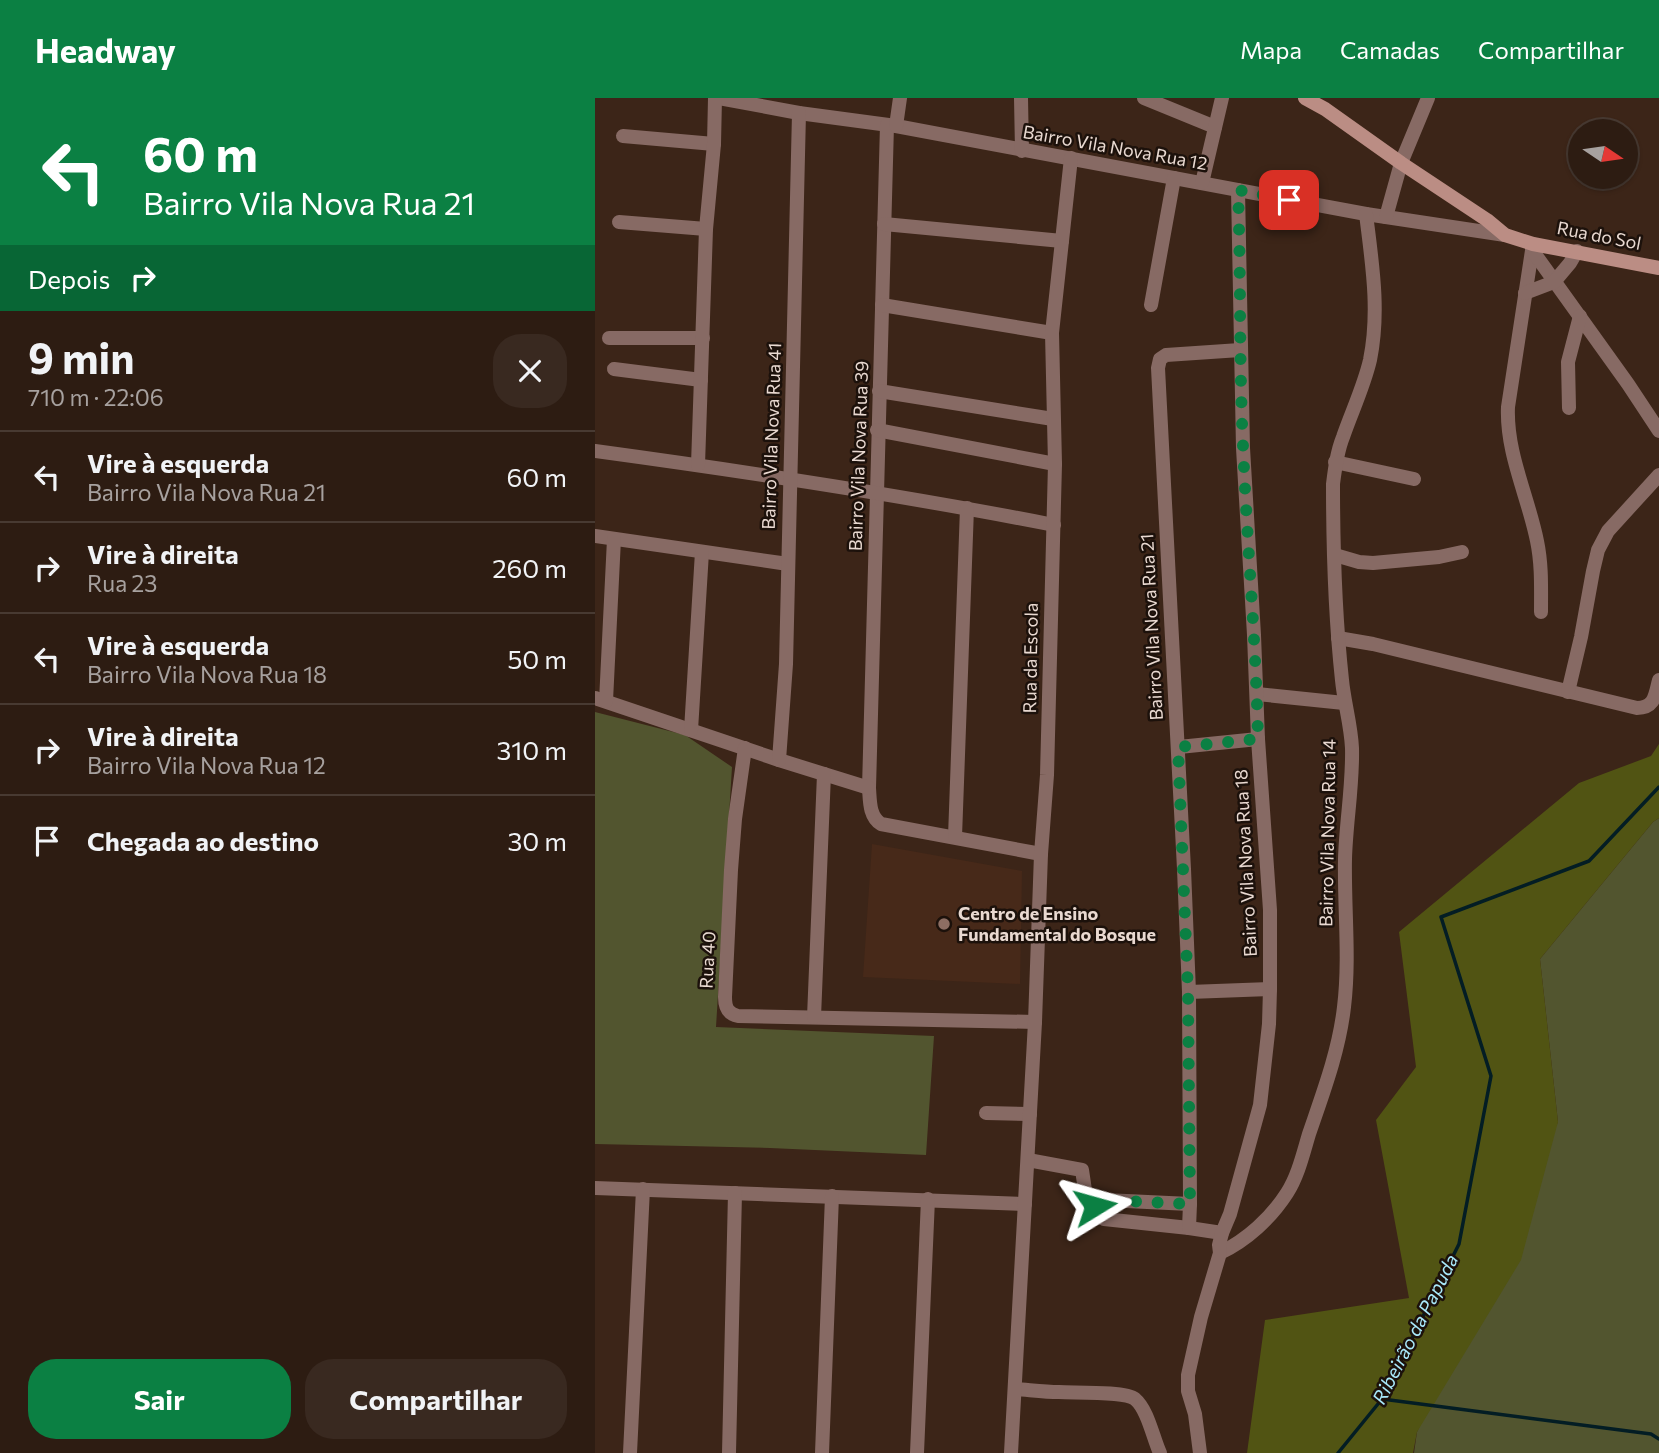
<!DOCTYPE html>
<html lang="pt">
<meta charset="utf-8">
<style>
:root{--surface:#2d1c12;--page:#392920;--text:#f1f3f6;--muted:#a7a19f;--line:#483a32;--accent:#0b8043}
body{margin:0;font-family:Commissioner,sans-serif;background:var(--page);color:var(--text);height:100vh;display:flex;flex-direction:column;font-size:26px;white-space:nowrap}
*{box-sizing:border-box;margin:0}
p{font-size:23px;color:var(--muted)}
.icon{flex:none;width:38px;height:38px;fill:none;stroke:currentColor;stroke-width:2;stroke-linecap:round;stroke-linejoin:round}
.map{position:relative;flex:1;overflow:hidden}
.side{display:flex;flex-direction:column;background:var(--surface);width:595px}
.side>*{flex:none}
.hud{background:#0b8043;color:#fff;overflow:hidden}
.needle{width:46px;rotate:103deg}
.controls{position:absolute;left:973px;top:21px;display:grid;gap:14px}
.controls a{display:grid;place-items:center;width:70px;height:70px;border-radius:50%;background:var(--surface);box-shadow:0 2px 5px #0004,0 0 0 2px var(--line);font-size:35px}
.pin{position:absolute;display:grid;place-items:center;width:60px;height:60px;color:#fff;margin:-30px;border-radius:14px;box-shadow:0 4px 10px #0006}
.me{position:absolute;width:77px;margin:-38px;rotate:82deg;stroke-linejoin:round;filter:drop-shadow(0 0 5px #0008)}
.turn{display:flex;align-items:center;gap:24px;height:147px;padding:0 28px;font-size:32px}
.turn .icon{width:91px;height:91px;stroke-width:2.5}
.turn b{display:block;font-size:49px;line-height:60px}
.then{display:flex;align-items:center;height:66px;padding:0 28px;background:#0003;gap:14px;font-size:26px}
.round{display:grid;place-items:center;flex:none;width:74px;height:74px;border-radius:28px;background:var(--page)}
.head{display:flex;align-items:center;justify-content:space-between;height:119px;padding:0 28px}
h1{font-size:42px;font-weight:700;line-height:52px}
.primary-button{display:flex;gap:14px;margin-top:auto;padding:14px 28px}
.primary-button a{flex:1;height:80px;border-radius:28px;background:var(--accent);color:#fff;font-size:28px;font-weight:700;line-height:80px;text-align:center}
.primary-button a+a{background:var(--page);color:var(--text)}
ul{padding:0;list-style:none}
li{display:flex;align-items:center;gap:21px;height:91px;padding:0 28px;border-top:2px solid var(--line)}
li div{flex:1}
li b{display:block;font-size:26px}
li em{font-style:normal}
header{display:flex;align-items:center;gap:42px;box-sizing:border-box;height:98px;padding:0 35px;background:var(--accent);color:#fff}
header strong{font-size:33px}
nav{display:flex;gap:38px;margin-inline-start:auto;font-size:24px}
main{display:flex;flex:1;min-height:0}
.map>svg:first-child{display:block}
.built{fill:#472919}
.green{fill:#52552f}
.forest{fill:#515413}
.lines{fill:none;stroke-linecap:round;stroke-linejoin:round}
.stream{stroke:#031d24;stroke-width:3.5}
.street{stroke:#876a64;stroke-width:14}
.secondary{stroke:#bb8d84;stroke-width:14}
.route{stroke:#0b8043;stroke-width:12;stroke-dasharray:0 21.6}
.education-dot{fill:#8d6e63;stroke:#1c110b;stroke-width:2.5}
.labels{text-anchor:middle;stroke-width:5;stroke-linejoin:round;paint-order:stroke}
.street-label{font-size:18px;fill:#e9d9d1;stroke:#1c110b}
.poi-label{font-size:18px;font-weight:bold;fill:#e9d9d1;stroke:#1c110b;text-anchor:start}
.water-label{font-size:19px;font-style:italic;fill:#a9e9fb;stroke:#1c110b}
</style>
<header>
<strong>Headway</strong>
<nav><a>Mapa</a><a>Camadas</a><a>Compartilhar</a></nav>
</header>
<main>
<section class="side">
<div class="hud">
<div class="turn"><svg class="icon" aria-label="left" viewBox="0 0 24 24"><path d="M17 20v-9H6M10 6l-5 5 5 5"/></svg><div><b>60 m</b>Bairro Vila Nova Rua 21</div></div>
<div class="then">Depois<svg class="icon" aria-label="right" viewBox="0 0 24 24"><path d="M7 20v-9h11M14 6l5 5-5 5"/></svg></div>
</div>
<div class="head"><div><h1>9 min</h1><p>710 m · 22:06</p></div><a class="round"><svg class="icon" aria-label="close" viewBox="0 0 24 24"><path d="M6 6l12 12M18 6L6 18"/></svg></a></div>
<ul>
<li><svg class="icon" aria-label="left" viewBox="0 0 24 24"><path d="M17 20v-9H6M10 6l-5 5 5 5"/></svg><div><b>Vire à esquerda</b><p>Bairro Vila Nova Rua 21</p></div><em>60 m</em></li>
<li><svg class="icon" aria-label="right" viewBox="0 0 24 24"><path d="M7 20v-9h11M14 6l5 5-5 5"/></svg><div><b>Vire à direita</b><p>Rua 23</p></div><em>260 m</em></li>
<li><svg class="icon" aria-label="left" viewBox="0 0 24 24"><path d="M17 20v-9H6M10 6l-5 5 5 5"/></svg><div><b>Vire à esquerda</b><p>Bairro Vila Nova Rua 18</p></div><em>50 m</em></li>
<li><svg class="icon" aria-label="right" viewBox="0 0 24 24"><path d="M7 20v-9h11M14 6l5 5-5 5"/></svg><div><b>Vire à direita</b><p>Bairro Vila Nova Rua 12</p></div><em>310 m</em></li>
<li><svg class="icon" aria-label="arrive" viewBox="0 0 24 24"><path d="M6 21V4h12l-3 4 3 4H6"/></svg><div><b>Chegada ao destino</b></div><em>30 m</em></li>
</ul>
<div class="primary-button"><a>Sair</a><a>Compartilhar</a></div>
</section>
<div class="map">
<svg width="1064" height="1355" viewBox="0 0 1064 1355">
<rect width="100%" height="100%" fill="#3c2518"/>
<polygon class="built" points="277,746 427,773 425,886 268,879"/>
<g class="green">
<polygon points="0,614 90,637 137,669 121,929 339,938 331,1057 175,1050 0,1046"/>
<polygon points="1064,720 1064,1355 819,1355 822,1334 963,1024 945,861 1058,724"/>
</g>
<polygon class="forest" points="1064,646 1064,720 1058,724 945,861 963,1024 926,1162 822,1334 818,1355 652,1355 670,1222 814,1200 781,1022 821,969 804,834 984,685 1056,658"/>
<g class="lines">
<g class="stream">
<polyline points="787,1301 1056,1336 1064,1341"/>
<polyline points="743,1355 787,1301 864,1146 896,978 846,819 994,763 1064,689"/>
</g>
<g class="street">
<polyline points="124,0 204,15 301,28 771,116 910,137"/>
<polyline points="426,0 427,53"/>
<polyline points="549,0 620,29"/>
<path d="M292 27 274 690C275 703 274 718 286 726L446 756"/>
<polyline points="301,28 305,0"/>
<polyline points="28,38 119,46"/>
<polyline points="607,85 627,0"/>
<polyline points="791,119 806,65 833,0"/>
<polyline points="24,124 111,131"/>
<polyline points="289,126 467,143"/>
<path d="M938 146 913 309C911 355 933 398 942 443 947 467 946 490 946 514"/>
<polyline points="937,152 1033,286 1064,333"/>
<polyline points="930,195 959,184 975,165 982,153"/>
<polyline points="287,207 457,235"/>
<polyline points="556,207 579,80"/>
<polyline points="14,240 108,240"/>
<polyline points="19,271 106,282"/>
<polyline points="284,293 458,321"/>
<polyline points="974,310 973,264 985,218"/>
<polyline points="282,332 460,366"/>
<path d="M0 353C154 374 307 397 459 427"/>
<polyline points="740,364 819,381"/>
<polyline points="103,367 111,131 119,46 120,0"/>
<polyline points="0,438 193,466"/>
<polyline points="740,457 764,464 778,465 844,459 867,454"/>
<path d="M743 540 778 546 1042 610C1060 610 1060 597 1064 582"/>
<polyline points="973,594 986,539 998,473 1003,452 1013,433 1064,377"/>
<polyline points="662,596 749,605"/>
<polyline points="0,600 184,662 274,690"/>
<polyline points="11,603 19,441"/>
<polyline points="96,632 107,454"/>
<polyline points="584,649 663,641"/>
<path d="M150 650 140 721 136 772 130 899C130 910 133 916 143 918L440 924"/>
<polyline points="184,662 191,566 204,15"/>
<polyline points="360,739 372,410"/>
<polyline points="594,894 675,891"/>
<polyline points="219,919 229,676"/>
<polyline points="391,1015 435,1016"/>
<polyline points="433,1062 487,1072 491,1099 500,1107 501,1114 509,1121 594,1130 627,1135"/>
<polyline points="0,1090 430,1106"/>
<polyline points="500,1107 504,1104 510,1102 595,1106"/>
<polyline points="594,1130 595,1106 594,894 589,771 563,270 565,261 571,257 645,252"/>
<path d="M625 1155C652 1142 676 1120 692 1095 703 1078 708 1056 714 1036 728 995 744 953 749 909 755 860 749 810 750 761 751 724 758 687 757 650 756 627 749 604 747 582 740 517 738 451 738 386 740 370 742 354 748 339 757 313 769 288 775 262 785 213 777 165 771 116"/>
<path d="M421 1291C435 1292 450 1294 464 1294 479 1295 530 1293 540 1301 553 1312 558 1340 565 1355"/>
<polyline points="35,1355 48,1091"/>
<polyline points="134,1355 140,1095"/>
<polyline points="227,1355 237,1098"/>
<polyline points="322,1355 333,1101"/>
<polyline points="416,1355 440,924 446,756 452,677 460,366 457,235 476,60"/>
<polyline points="605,1355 600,1316 593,1293 593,1277 606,1219 625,1155 624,1147 627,1135 635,1116 665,1007 674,926 675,891 675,812 663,641 659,537 648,350 643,92"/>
</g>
<polyline class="secondary" points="710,0 730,11 806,65 892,122 910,137 938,146 1064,170"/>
</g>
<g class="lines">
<path class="route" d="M500 1108 502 1105 510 1102 595 1106 593 894 583 649 663 641C661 544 652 446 648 348 644 263 646 178 643 92L694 102"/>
</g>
<circle class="education-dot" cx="349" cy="826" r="7"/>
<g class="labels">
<g class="street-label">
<text transform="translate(520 50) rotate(10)" y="6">Bairro Vila Nova Rua 12</text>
<text transform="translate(1004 138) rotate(11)" y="6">Rua do Sol</text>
<text transform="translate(177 338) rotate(-88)" y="6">Bairro Vila Nova Rua 41</text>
<text transform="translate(264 358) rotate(-88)" y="6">Bairro Vila Nova Rua 39</text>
<text transform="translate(557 529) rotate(-93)" y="6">Bairro Vila Nova Rua 21</text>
<text transform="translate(436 560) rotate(-89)" y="6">Rua da Escola</text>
<text transform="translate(733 735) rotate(-89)" y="6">Bairro Vila Nova Rua 14</text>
<text transform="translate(651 765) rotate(-93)" y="6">Bairro Vila Nova Rua 18</text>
<text transform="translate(113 862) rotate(-87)" y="6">Rua 40</text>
</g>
<g class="poi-label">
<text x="363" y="822">Centro de Ensino<tspan x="363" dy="21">Fundamental do Bosque</tspan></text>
</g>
<g class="water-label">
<text transform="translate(820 1231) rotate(-63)" y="7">Ribeirão da Papuda</text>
</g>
</g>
</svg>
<div class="controls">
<a><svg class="needle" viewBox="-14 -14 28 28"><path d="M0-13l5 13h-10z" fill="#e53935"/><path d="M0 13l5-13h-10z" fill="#a7a19f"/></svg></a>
</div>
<div class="pin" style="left:694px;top:102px;background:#d93025"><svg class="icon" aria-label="arrive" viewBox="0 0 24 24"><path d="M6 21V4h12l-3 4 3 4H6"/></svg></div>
<svg class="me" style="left:500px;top:1108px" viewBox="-20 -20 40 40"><path d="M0-17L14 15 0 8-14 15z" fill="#0b8043" stroke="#fff" stroke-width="4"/></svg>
</div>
</main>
